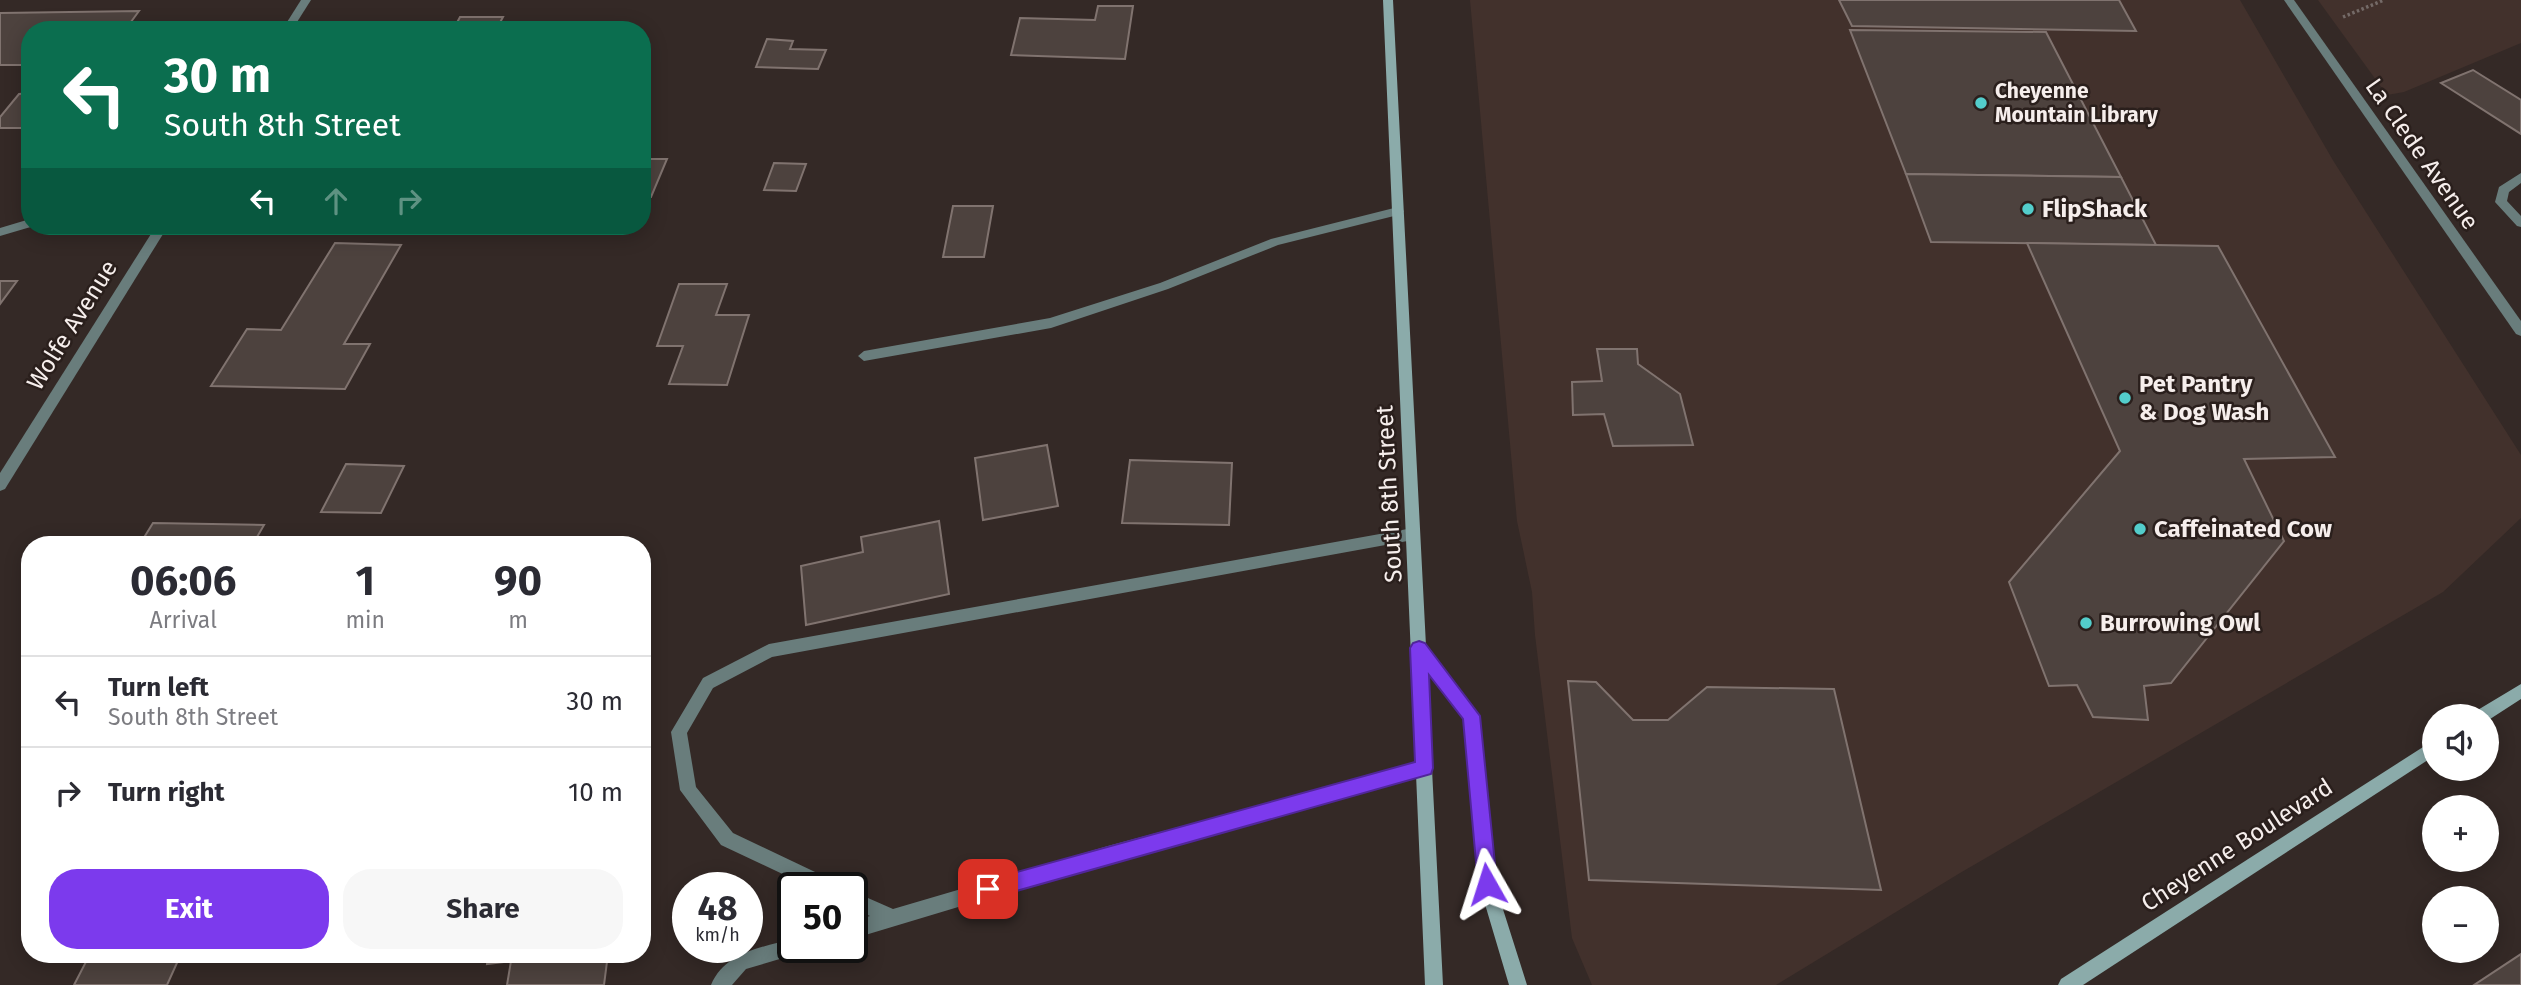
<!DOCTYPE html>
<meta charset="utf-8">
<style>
:root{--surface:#fff;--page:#f7f7f7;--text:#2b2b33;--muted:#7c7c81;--line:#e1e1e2;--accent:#7c3aed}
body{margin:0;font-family:"Fira Sans",sans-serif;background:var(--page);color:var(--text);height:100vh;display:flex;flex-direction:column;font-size:26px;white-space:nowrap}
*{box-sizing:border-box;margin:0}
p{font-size:23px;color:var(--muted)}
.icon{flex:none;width:38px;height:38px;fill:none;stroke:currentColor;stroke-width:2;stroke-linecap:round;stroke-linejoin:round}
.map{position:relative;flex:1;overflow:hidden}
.sheet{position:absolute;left:21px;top:536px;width:630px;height:427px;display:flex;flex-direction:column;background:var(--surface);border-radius:28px;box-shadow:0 4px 18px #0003}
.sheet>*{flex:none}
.banner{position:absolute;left:21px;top:21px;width:630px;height:214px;border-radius:28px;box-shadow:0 4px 18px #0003;background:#0b6e4f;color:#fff;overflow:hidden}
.buttons{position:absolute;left:2422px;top:704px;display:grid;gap:14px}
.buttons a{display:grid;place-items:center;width:77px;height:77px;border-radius:50%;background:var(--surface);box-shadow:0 4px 18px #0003;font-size:35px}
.speed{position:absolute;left:672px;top:872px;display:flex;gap:14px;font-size:35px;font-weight:700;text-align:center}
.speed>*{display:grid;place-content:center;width:91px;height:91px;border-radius:50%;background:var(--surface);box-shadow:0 4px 18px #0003;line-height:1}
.speed small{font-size:18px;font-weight:400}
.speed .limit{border:4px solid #111;border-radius:10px;background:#fff;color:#111}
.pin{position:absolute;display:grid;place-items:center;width:60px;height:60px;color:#fff;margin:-30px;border-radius:14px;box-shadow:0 4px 10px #0006}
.me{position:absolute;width:77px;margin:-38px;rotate:354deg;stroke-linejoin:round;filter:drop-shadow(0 0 5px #0008)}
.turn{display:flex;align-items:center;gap:24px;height:147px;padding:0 28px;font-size:32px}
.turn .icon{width:91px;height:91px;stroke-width:2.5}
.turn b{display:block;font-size:49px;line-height:60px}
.lanes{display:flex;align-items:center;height:66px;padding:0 28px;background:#0003;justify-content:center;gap:35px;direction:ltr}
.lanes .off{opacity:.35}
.eta{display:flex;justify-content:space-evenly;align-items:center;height:119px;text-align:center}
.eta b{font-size:42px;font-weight:700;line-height:49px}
.action{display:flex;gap:14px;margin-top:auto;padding:14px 28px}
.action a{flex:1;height:80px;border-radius:28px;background:var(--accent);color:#fff;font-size:28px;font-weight:700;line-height:80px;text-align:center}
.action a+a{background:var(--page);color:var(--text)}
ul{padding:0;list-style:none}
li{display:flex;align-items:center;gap:21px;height:91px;padding:0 28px;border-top:2px solid var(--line)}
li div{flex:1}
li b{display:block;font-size:26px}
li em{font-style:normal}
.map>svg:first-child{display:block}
.built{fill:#42312c}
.building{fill:#4d423e;stroke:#80736f;stroke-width:2}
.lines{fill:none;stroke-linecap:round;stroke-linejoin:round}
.path{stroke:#746a67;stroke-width:3.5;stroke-dasharray:2.5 2.5;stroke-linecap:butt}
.service{fill:#697d7c;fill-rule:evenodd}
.minor{fill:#697d7c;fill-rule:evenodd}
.secondary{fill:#8babaa;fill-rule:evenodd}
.route{fill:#7c3aed;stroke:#51269a;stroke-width:2}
.poi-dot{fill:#53cdcb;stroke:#2a1f1c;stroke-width:2.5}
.labels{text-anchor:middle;stroke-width:5;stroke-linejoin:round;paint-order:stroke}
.far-poi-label{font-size:21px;font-weight:bold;fill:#f6eeec;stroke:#2a1f1c;text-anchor:start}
.street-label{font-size:24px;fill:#f6eeec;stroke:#2a1f1c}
.poi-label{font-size:24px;font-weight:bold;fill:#f6eeec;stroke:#2a1f1c;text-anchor:start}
</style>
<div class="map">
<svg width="2521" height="985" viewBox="0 0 2521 985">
<rect width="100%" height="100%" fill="#342926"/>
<g class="built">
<polygon points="1470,0 2240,0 2334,162 2521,455 2521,518 2443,592 1960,873 1776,985 1592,985 1572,938 1535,635 1532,592 1517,521"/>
<polygon points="2318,0 2521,0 2521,43 2404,92 2387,95"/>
</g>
<g class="building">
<polygon points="1839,0 2119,0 2136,31 1852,26"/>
<polygon points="1098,6 1133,6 1125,59 1011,55 1020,18 1095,20"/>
<polygon points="139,11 125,30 30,30 30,65 0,65 0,13"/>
<polygon points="460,17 503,17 496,30 453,30"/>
<polygon points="1850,30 2046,32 2121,177 1906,174"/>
<polygon points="767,39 793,41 790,49 826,50 818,69 756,67"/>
<polygon points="2473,70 2521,100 2521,134 2441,83"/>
<polygon points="30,93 30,128 0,128 0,117 19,94"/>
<polygon points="642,159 667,159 651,197 642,197"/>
<polygon points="774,163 806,164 796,191 764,190"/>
<polygon points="1906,174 2121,177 2156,245 1931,242"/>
<polygon points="953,206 993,206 984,257 943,257"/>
<polygon points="335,243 401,245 344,344 370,344 345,389 211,386 247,329 281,330"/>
<polygon points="2027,243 2218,246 2335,457 2244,459 2284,541 2171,683 2144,686 2148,720 2093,717 2077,685 2049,686 2009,582 2120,451"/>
<polygon points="0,281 17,281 0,304"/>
<polygon points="679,284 727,284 716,315 749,315 727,385 669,384 683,346 657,346"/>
<polygon points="1597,349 1637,349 1638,364 1680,394 1693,445 1613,446 1604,414 1573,415 1572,382 1602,381"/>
<polygon points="1047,445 1058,506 983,520 975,458"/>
<polygon points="1130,460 1232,463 1229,525 1122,523"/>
<polygon points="346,464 404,466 381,513 321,512"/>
<polygon points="939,521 949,594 806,625 801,566 863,552 861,537"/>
<polygon points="153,523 264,525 253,544 140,544"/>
<polygon points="1568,681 1596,682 1633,720 1668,720 1707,687 1834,689 1881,890 1589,880"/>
<polygon points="90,954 181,954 167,985 74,985"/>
<polygon points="488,954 608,954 604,985 507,985 511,961 487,964"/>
<polygon points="2521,954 2521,985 2474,985"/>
</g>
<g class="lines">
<polyline class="path" points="2343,17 2384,0"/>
<g class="service">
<polygon points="2521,173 2521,183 2509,192 2507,201 2521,216 2521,227 2517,226 2495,202 2499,187"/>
<polygon points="1398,207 1404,211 1402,214 1278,245 1168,289 1051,328 864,361 858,356 864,351 1050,318 1160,283 1271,239"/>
<polygon points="1413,528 1418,530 1420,534 1418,538 1413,540 772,657 713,688 687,733 696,787 733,833 834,881 836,887 810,887 721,845 680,790 671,732 703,678 769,644"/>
<polygon points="1424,761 1430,763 1432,768 1430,773 1424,775 1108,862 852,939 852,921 870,916 852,908 852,891 893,909 1108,846"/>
<path d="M793 939V947H803L800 953 746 969 732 985H711C725 952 762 947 793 939Z"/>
</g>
<g class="minor">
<polygon points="301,0 311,0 292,30 282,30"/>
<polygon points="2284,0 2294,0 2521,321 2521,336 2516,334"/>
<polygon points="30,219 30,226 34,226 0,236 0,228"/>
<polygon points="156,226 168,226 5,489 0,491 0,473"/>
</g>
<g class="secondary">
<polygon points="1383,0 1393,0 1426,646 1479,716 1495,884 1527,985 1509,985 1479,884 1463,718 1427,671 1443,985 1425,985"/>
<polygon points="2521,684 2521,699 2487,721 2487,716 2474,716 2476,711"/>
<polygon points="2434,740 2434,756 2083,985 2058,985 2061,979"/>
</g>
</g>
<polygon class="route" points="1419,641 1425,643 1480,716 1497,884 1494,890 1487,893 1481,890 1478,884 1463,719 1429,675 1433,768 1431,774 988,899 981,896 978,889 981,883 988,880 1415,762 1410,648 1413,643"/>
<g class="poi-dot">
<circle cx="1981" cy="103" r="7"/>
<circle cx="2028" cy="209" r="7"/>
<circle cx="2125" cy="398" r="7"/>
<circle cx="2140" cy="529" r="7"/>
<circle cx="2086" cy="623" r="7"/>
</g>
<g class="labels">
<g class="far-poi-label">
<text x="1995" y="98">Cheyenne<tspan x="1995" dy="24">Mountain Library</tspan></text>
</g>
<g class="street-label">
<text transform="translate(2422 154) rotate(55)" y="8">La Clede Avenue</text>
<text transform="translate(72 325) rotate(-58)" y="8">Wolfe Avenue</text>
<text transform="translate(1389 494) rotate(-93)" y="8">South 8th Street</text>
<text transform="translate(2237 845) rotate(-33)" y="8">Cheyenne Boulevard</text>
</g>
<g class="poi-label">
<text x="2042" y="217">FlipShack</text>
<text x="2139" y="392">Pet Pantry<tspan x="2139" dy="28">&amp; Dog Wash</tspan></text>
<text x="2154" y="537">Caffeinated Cow</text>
<text x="2100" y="631">Burrowing Owl</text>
</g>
</g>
</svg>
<div class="buttons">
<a><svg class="icon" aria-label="sound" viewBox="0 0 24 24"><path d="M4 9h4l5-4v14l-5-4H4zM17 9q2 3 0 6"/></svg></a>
<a>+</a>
<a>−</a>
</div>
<div class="speed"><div>48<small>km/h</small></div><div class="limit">50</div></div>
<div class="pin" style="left:988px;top:889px;background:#d93025"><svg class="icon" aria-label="arrive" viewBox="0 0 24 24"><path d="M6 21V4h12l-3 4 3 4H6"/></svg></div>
<svg class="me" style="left:1487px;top:884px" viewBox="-20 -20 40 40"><path d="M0-17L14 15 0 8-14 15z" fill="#7c3aed" stroke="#fff" stroke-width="4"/></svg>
<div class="banner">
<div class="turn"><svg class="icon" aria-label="left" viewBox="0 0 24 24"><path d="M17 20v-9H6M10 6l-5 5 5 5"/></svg><div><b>30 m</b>South 8th Street</div></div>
<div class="lanes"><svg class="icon" aria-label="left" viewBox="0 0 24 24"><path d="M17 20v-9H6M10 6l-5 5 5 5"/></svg><svg class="icon off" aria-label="ahead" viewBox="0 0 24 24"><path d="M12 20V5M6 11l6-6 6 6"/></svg><svg class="icon off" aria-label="right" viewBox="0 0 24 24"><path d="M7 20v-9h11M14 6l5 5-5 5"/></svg></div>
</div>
<section class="sheet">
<div class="eta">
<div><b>06:06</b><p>Arrival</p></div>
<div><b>1</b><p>min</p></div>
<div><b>90</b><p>m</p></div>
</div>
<ul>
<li><svg class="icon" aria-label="left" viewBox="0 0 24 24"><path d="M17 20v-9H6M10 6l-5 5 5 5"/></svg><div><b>Turn left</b><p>South 8th Street</p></div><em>30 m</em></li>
<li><svg class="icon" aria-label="right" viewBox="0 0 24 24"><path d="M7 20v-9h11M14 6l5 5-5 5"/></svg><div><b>Turn right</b></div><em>10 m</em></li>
</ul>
<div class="action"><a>Exit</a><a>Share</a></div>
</section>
</div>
